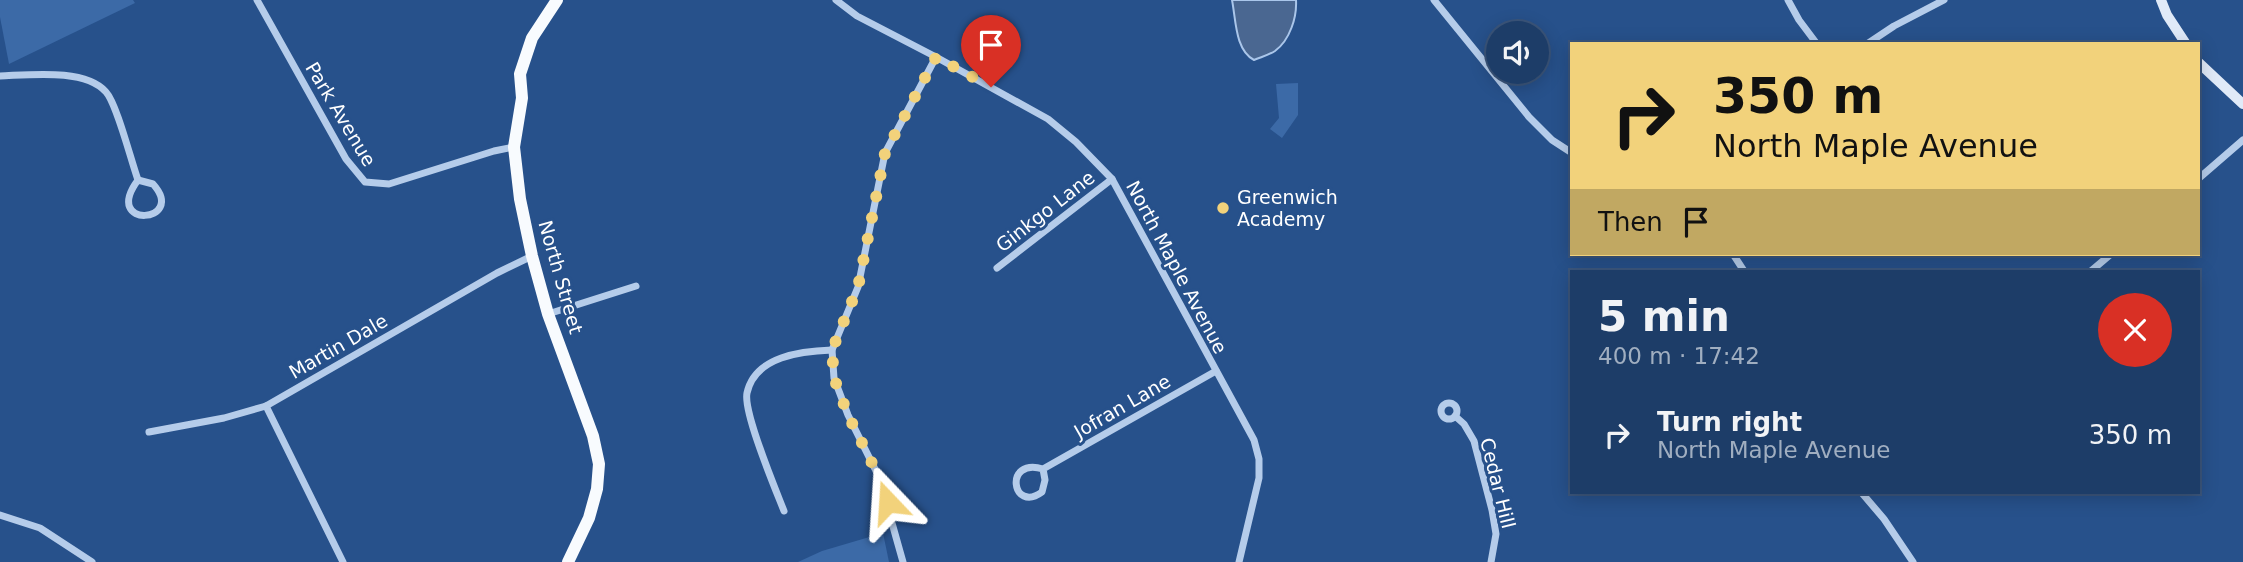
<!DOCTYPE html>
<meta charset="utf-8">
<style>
:root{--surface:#1d3d68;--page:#25446e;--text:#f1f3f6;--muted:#a0aec0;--line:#3b567c}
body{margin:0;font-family:"DejaVu Sans",sans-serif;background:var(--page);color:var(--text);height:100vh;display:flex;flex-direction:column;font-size:26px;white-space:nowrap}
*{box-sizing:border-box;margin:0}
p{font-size:23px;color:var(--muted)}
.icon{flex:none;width:38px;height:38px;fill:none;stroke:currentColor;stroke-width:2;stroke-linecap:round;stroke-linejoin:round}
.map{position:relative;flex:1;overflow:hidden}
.sheet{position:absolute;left:1570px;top:270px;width:630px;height:224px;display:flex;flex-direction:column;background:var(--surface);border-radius:0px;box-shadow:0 4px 18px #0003,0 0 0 2px var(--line)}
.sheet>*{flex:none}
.hud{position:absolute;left:1570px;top:42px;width:630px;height:214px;border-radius:0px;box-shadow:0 4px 18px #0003,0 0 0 2px var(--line);background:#f2d27b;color:#111;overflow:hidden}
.fabs{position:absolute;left:1486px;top:21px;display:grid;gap:14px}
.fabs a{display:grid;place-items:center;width:63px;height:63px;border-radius:50%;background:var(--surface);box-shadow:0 4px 18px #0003,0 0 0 2px var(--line);font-size:35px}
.pin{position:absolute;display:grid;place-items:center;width:60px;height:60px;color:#fff;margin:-72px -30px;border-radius:50% 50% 50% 0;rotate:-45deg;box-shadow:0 0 7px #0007}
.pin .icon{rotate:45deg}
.me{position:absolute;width:77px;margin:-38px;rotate:340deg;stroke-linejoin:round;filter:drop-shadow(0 0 5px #0008)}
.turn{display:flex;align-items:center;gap:24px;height:147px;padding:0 28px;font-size:32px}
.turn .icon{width:91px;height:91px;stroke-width:2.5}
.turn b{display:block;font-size:49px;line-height:60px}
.then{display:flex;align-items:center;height:66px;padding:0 28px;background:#0003;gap:14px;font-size:26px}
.round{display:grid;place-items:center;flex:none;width:74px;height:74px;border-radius:37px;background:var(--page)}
.overview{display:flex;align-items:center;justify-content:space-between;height:119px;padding:0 28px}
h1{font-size:42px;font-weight:800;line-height:52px}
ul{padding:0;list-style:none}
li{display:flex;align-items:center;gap:21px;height:91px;padding:0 28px}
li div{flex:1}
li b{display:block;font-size:26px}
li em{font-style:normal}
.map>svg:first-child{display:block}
.green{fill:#3c6aa7}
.water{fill:#4a6791;stroke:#aac6ea;stroke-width:2}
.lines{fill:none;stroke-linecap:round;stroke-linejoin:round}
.street{stroke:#b5ccea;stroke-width:7}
.secondary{stroke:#e0eaf8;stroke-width:10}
.primary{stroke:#f8fbfe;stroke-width:12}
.route{stroke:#f2d27b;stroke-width:12;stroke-dasharray:0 21.6}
.poi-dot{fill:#f2d27b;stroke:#27518b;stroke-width:2.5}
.labels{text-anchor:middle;stroke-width:6;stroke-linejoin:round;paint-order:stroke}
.street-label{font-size:19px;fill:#fff;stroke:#27518b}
.poi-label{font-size:19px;fill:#fff;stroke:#27518b;text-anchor:start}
</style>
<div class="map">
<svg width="2243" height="562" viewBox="0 0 2243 562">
<rect width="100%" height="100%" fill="#27518b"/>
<g class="green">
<polygon points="0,0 133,0 135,3 9,64 0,17"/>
<polygon points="1298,83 1298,115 1282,138 1270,129 1279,118 1276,84"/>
<polygon points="883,533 889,562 798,562 822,551"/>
</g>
<path class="water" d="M1232 0H1296C1297 17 1290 40 1275 51 1269 55 1261 57 1254 60 1235 50 1236 20 1232 0Z"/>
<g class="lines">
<g class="street">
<polyline points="257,0 346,159 365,182 389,184 494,151 514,147"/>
<polyline points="836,0 857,16 936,57 1048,119 1076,142 1112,179 1254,440 1259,459 1259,478 1239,562"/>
<polyline points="1434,0 1529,117 1552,140 1572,153"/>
<polyline points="1788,0 1799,20 1817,44"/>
<polyline points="1867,44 1894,26 1944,0"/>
<path d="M0 76C29 75 85 68 106 92 117 104 131 161 138 180"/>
<polyline points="2198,179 2243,140"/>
<path d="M138 180 153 184C188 223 101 230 138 180Z"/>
<polyline points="1733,254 1744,271"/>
<polyline points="997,268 1112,179"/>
<polyline points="2091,271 2111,254"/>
<polyline points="548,314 636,286"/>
<circle cx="1449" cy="411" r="8"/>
<polyline points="266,406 343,562"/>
<polyline points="1455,416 1464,424 1474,441 1492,510 1496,534 1491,562"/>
<polyline points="149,432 224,418 266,406 497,273 532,256"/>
<path d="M1043 469 1045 480 1042 492C1012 514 1003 457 1043 469L1216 371"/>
<polyline points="1861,492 1884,519 1913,562"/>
<path d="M784 511C775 488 743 412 747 393 755 356 802 351 832 350"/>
<polyline points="0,515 40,528 92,562"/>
<polyline points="903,562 879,477 848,415 834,378 832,350 858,287 885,153 936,57"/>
</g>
<g class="secondary">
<polyline points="2161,0 2167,15 2186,44"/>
<polyline points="2198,62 2243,104"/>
</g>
<polyline class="primary" points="557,0 532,38 520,74 522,98 514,147 520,199 532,256 548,314 593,436 599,464 597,489 589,518 568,562"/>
</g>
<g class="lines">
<polyline class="route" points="888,502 879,477 848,415 834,378 832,350 858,287 885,153 936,57 991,87"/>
</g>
<circle class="poi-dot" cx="1223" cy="208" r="7"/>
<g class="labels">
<g class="street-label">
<text transform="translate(341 114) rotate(59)" y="7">Park Avenue</text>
<text transform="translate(1045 211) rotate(-38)" y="7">Ginkgo Lane</text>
<text transform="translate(1177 267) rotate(62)" y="7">North Maple Avenue</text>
<text transform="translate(561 277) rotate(74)" y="7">North Street</text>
<text transform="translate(338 346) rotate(-30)" y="7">Martin Dale</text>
<text transform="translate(1122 406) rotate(-30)" y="7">Jofran Lane</text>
<text transform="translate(1498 483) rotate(76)" y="7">Cedar Hill</text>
</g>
<g class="poi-label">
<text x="1237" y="204">Greenwich<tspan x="1237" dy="22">Academy</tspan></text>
</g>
</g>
</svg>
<div class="fabs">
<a><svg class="icon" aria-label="sound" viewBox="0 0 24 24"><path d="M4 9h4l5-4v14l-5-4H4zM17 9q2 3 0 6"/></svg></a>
</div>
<div class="pin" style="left:991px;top:87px;background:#d93025"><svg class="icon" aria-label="arrive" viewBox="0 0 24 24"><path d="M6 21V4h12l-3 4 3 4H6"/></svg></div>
<svg class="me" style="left:888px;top:502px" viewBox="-20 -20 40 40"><path d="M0-17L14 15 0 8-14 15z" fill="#f2d27b" stroke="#fff" stroke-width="4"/></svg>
<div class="hud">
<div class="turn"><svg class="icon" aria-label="right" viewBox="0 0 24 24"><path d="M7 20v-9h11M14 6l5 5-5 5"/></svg><div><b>350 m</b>North Maple Avenue</div></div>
<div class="then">Then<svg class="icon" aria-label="arrive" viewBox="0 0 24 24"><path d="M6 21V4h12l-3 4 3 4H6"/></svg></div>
</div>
<section class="sheet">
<div class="overview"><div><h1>5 min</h1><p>400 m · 17:42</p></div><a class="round" style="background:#d93025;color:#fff"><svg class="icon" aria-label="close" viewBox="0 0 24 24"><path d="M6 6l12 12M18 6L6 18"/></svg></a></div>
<ul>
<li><svg class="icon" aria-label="right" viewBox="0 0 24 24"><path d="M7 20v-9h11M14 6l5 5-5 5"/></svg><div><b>Turn right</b><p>North Maple Avenue</p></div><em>350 m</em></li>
</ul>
</section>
</div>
